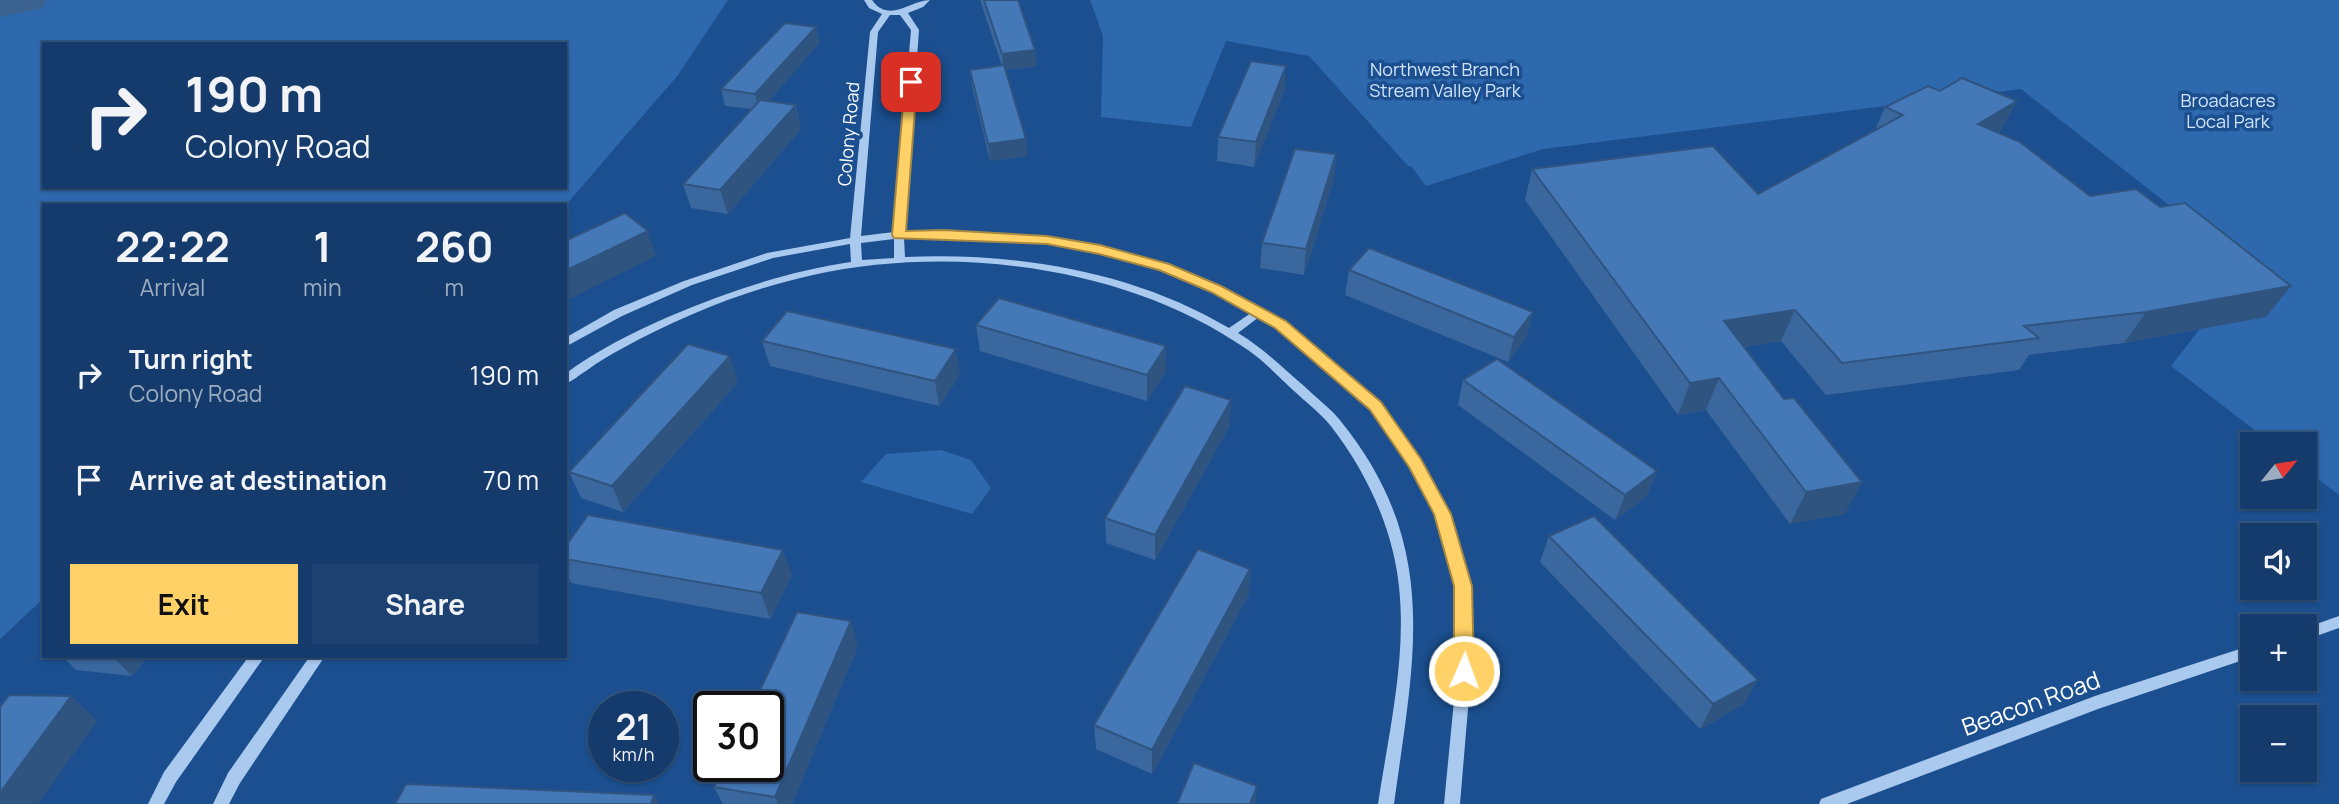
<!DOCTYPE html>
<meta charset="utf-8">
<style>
:root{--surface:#143b6b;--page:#1d4271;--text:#f1f3f6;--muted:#9dadc1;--line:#33557e;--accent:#ffd166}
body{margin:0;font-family:Manrope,sans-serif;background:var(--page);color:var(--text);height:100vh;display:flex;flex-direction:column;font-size:26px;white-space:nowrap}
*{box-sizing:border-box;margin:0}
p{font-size:23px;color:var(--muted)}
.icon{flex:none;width:38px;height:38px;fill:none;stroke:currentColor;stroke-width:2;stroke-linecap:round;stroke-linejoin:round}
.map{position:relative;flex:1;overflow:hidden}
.details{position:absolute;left:42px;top:203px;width:525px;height:455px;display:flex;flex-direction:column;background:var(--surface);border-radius:0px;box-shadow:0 2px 5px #0004,0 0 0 2px var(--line)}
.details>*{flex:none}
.guide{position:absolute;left:42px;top:42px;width:525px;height:147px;border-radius:0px;box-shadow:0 2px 5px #0004,0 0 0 2px var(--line);background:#143b6b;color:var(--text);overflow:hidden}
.needle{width:46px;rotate:60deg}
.tools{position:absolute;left:2240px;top:432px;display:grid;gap:14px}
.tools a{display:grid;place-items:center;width:77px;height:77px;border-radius:0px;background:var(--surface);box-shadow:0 2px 5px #0004,0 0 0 2px var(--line);font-size:35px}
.speed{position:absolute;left:588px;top:691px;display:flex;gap:14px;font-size:35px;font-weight:700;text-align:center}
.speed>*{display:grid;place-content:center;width:91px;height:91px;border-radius:50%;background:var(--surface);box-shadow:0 2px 5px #0004,0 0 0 2px var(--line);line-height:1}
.speed small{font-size:18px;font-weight:400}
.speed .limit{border:4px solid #111;border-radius:10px;background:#fff;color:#111}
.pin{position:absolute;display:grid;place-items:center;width:60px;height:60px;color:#fff;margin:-30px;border-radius:14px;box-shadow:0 4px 10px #0006}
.me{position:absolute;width:77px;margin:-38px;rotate:2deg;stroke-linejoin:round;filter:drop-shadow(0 0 5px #0008)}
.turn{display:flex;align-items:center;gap:24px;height:147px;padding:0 28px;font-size:32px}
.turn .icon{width:91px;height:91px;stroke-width:2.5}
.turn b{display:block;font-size:49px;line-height:60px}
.eta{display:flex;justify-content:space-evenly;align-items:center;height:119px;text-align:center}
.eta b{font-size:42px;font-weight:700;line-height:49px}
.cta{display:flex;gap:14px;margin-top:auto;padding:14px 28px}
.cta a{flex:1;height:80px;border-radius:0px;background:var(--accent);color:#111;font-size:28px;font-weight:700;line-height:80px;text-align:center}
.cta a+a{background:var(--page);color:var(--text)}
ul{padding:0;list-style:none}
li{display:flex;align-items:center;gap:21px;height:105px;padding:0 28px}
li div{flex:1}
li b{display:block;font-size:26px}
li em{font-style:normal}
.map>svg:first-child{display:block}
.green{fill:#2e69ad;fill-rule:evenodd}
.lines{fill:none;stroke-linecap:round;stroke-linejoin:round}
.river{fill:#3c6290;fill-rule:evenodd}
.minor{fill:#a9c9ee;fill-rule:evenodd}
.wall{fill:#3a679d}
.shaded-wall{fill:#305480}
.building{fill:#4478b7;stroke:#305480;stroke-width:2}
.route{fill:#ffd166;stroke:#a68842;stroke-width:2}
.labels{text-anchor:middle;stroke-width:7;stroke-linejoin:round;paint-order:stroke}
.far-park-label{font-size:18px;fill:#cfe3fa;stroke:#1b4f8f}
.far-street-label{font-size:18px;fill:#fff;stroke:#1b4f8f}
.near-street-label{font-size:24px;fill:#fff;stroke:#1b4f8f}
</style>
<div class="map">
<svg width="2339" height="804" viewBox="0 0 2339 804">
<rect width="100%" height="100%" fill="#1b4f8f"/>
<g class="green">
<path d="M0 0H728L678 75 565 206 44 205V598L0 639ZM44 44H565V187H44Z"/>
<polygon points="1090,0 2339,0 2339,495 2305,469 2305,444 2273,444 2171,366 2248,267 2021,89 1543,149 1426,186 1411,166 1408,166 1309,56 1226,41 1191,127 1101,117 1103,36"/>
<polygon points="941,450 971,460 991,488 972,514 861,482 886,454"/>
</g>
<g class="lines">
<polygon class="river" points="0,0 47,0 42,8 0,17"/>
<g class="minor">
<path d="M864 0H872C889 24 911 0 930 0L923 7 908 13 919 30 905 232 943 231 1047 237 1100 247 1168 265 1220 287 1284 321 1379 403 1420 461 1450 514 1470 586 1473 649 1460 804H1444L1459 649 1456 586 1436 514 1410 467 1371 409 1276 327 1259 317 1238 333C1263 348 1282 367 1304 386 1315 397 1329 407 1339 419 1442 545 1414 657 1394 804H1378C1390 723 1413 634 1393 552 1382 506 1359 462 1330 425 1319 412 1306 402 1294 391 1279 377 1265 362 1248 350 1128 266 955 244 813 275 748 289 682 316 623 348 610 355 598 362 586 371 579 375 573 381 565 384V374C597 350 632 333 668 317 727 292 788 271 851 262L850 244 773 258 692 285 622 316 565 347V338L614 310 684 281 767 253 850 238 870 32 882 14 869 8ZM890 15H900L911 30 894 232 861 236 878 32ZM943 237 1047 243 1099 253 1160 269 1212 291 1251 313 1229 328C1133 271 1016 252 905 257L904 238ZM894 239V258L862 260 861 243Z"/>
<polygon points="2339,616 2339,628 2305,640 2305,628"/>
<polygon points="2252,645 2252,657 2098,709 1847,804 1819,804 1821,799 2095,696"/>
<polygon points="249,656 265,656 176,782 164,804 148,804 164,772"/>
<polygon points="310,656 325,656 240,783 229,804 213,804 228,773"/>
</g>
</g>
<g class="wall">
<polygon points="980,0 1018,0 1037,66 1006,70 1026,139 1027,156 990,161 972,86 970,70 1002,66"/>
<polygon points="816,27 819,43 768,102 796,105 801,129 728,214 691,208 683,184 752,109 725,106 721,89"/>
<polygon points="1285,89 1254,167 1217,161 1218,137"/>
<polygon points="1885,107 2001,131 1998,132 2090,196 2160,207 2291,286 2266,317 2124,343 2029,355 2019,370 1826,395 1781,341 1744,347 1845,514 1790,524 1706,410 1678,415 1525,200 1532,169 1758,194 1875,130"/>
<polygon points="1336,154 1334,179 1304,275 1260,268 1262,243"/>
<polygon points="1349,270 1533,312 1526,337 1508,362 1345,295"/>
<polygon points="976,325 1166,346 1166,372 1147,401 980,351"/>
<polygon points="762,341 960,375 939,406 770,366"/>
<polygon points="1463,380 1657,471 1647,496 1615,520 1458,405"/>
<polygon points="738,382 623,512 581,498 569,472"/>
<polygon points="1230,425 1155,560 1106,543 1105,518"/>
<polygon points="1549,536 1744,704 1700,729 1540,562"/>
<polygon points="565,547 792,575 770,619 571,583 565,572"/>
<polygon points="1250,569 1249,594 1152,774 1096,749 1094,725"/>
<polygon points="858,646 792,804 723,804 714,787"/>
<polygon points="62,656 148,656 132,676 76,670"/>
</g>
<g class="shaded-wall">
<polygon points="816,27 819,43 760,111 755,94"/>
<polygon points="1035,50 1037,66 1003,70 1002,54"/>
<polygon points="1286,66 1285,89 1254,167 1256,142"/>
<polygon points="2017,101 2001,131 1963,154 1978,124"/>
<polygon points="796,105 801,129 728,214 720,190"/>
<polygon points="1026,139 1027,156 990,161 988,144"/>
<polygon points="1336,154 1334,179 1304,275 1306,249"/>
<polygon points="648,231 656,256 565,301 565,271"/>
<polygon points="2291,286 2266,317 2124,343 2146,312"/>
<polygon points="1795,310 1781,341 1712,352 1724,321"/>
<polygon points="1533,312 1526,337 1508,362 1514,337"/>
<polygon points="1166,346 1166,372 1147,401 1147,375"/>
<polygon points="956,349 960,375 939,406 935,381"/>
<polygon points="730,356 738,382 623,512 612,486"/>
<polygon points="1719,378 1706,410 1678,415 1690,383"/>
<polygon points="1231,400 1230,425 1155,560 1155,535"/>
<polygon points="1657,471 1647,496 1615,520 1625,495"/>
<polygon points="1862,482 1845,514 1790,524 1806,492"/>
<polygon points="783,550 792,575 770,619 761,593"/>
<polygon points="1250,569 1249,594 1152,774 1152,750"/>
<polygon points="851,621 858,646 792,804 778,804 775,797"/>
<polygon points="112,656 148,656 132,676"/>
<polygon points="1758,680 1744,704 1700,729 1713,704"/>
<polygon points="71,696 97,721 38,804 0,804 0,793"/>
<polygon points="1257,786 1256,804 1250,804"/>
<polygon points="654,795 659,804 651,804"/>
</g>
<g class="building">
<polygon points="984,0 1018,0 1035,50 1002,54"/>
<polygon points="785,23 816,27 755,94 721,89"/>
<polygon points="1251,61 1286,66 1256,142 1218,137"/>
<polygon points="1004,65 1026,139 988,144 970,70"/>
<polygon points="1962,78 2017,101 1978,124 2020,142 2090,196 2136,189 2160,207 2185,203 2291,286 2146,312 2024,326 2039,338 1842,363 1795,310 1724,321 1784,399 1794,398 1862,482 1806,492 1719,378 1690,383 1532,169 1713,146 1758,194 1903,115 1885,107 1928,86 1940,91"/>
<polygon points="760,100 796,105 720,190 683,184"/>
<polygon points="1295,149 1336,154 1306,249 1262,243"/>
<polygon points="625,213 648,231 565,271 565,241"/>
<polygon points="1369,248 1533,312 1514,337 1349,270"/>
<polygon points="999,298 1166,346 1147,375 976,325"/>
<polygon points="787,311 956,349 935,381 762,341"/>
<polygon points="688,344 730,356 612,486 569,472"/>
<polygon points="1497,359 1657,471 1625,495 1463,380"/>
<polygon points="1185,386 1231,400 1155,535 1105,518"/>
<polygon points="588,515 783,550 761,593 565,559 565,547"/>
<polygon points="1594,516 1758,680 1713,704 1549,536"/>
<polygon points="1198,549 1250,569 1152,750 1094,725"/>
<polygon points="797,612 851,621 775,797 714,787 724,766 768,766 768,707 752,707"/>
<polygon points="9,695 71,696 0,793 0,707"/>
<polygon points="1194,763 1257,786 1250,804 1177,804"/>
<polygon points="406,784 654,795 651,804 395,804"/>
</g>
<polygon class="route" points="911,78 917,82 906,231 943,230 1047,236 1100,245 1169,264 1221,286 1286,321 1381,402 1421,459 1451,514 1472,586 1474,671 1471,677 1464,680 1457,677 1454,671 1454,586 1434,514 1409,467 1370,410 1275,328 1211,292 1159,270 1099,254 1047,244 894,238 892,235 905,82"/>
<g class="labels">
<g class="far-park-label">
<text x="1445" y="76">Northwest Branch<tspan x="1445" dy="21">Stream Valley Park</tspan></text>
<text x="2228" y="107">Broadacres<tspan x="2228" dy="21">Local Park</tspan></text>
</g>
<g class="far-street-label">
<text transform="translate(849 134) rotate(-85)" y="6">Colony Road</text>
</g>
<g class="near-street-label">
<text transform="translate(2031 704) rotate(-20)" y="8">Beacon Road</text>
</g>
</g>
</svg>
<div class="tools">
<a><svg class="needle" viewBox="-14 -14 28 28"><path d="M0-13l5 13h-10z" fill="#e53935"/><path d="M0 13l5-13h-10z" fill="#9dadc1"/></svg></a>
<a><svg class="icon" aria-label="sound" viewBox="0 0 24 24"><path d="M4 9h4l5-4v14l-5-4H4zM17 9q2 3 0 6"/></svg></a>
<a>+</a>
<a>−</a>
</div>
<div class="speed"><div>21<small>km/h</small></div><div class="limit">30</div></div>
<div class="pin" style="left:911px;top:82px;background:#d93025"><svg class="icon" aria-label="arrive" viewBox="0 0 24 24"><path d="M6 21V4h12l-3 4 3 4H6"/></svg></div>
<svg class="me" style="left:1464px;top:671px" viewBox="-20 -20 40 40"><circle r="17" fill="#ffd166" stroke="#fff" stroke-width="3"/><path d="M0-11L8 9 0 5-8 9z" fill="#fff"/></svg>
<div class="guide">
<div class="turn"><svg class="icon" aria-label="right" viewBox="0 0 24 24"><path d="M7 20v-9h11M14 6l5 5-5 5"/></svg><div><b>190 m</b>Colony Road</div></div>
</div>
<section class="details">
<div class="eta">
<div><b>22:22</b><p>Arrival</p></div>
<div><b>1</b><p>min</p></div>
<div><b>260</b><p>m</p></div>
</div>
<ul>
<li><svg class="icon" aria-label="right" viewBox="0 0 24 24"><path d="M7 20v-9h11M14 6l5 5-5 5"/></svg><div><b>Turn right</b><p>Colony Road</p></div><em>190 m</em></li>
<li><svg class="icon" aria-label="arrive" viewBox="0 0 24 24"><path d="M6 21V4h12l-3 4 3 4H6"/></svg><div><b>Arrive at destination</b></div><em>70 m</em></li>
</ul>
<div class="cta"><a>Exit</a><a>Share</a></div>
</section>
</div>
